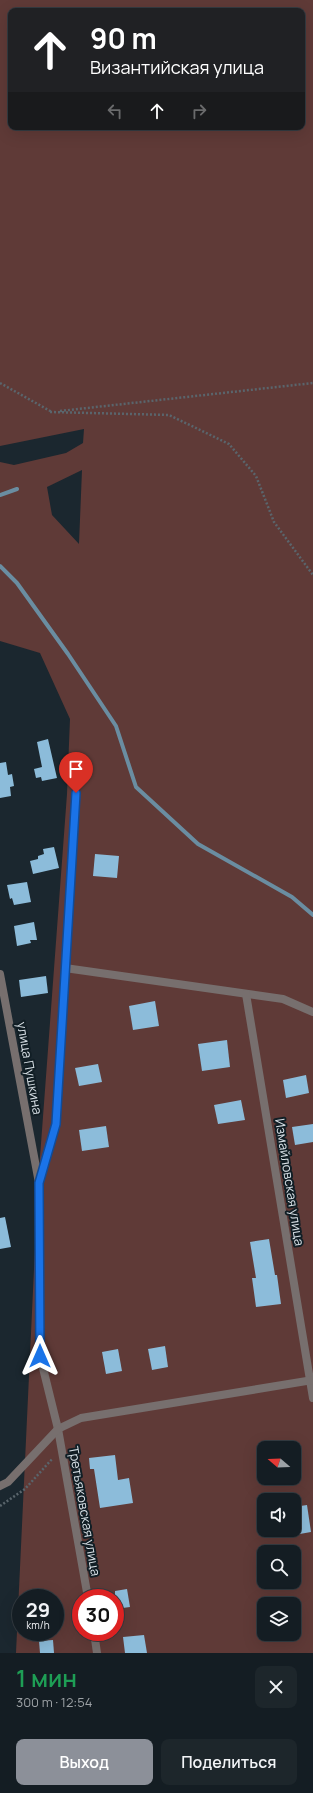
<!DOCTYPE html>
<html lang="ru">
<meta charset="utf-8">
<style>
:root{--surface:#141d23;--page:#1d262b;--text:#f1f3f6;--muted:#9da2a6;--line:#333b41;--accent:#8c9099}
body{margin:0;font-family:Manrope,sans-serif;background:var(--page);color:var(--text);height:100vh;display:flex;flex-direction:column;font-size:15px;white-space:nowrap}
*{box-sizing:border-box;margin:0}
p{font-size:13px;color:var(--muted)}
.icon{flex:none;width:22px;height:22px;fill:none;stroke:currentColor;stroke-width:2;stroke-linecap:round;stroke-linejoin:round}
.map{position:relative;height:1653px;overflow:hidden}
.drawer{display:flex;flex-direction:column;background:var(--surface);flex:1}
.drawer>*{flex:none}
.banner{position:absolute;left:8px;top:8px;width:297px;height:122px;border-radius:8px;box-shadow:0 4px 16px #0002,0 0 0 1px var(--line);background:#202124;color:#fff;overflow:hidden}
.needle{width:26px;rotate:289deg}
.fabs{position:absolute;left:257px;top:1441px;display:grid;gap:8px}
.fabs a{display:grid;place-items:center;width:44px;height:44px;border-radius:8px;background:var(--surface);box-shadow:0 4px 16px #0002,0 0 0 1px var(--line);font-size:20px}
.speed{position:absolute;left:12px;top:1589px;display:flex;gap:8px;font-size:20px;font-weight:700;text-align:center}
.speed>*{display:grid;place-content:center;width:52px;height:52px;border-radius:50%;background:var(--surface);box-shadow:0 4px 16px #0002,0 0 0 1px var(--line);line-height:1}
.speed small{font-size:10px;font-weight:400}
.speed .limit{border:6px solid #d22;background:#fff;color:#111}
.pin{position:absolute;display:grid;place-items:center;width:34px;height:34px;color:#fff;margin:-41px -17px;border-radius:50% 50% 50% 0;rotate:-45deg;box-shadow:0 0 4px #0007}
.pin .icon{rotate:45deg}
.me{position:absolute;width:44px;margin:-22px;rotate:0deg;stroke-linejoin:round;filter:drop-shadow(0 0 3px #0008)}
.turn{display:flex;align-items:center;gap:14px;height:84px;padding:0 16px;font-size:18px}
.turn .icon{width:52px;height:52px;stroke-width:2.5}
.turn b{display:block;font-size:28px;line-height:34px}
.lanes{display:flex;align-items:center;height:38px;padding:0 16px;background:#0003;justify-content:center;gap:20px;direction:ltr}
.lanes .off{opacity:.35}
.round{display:grid;place-items:center;flex:none;width:42px;height:42px;border-radius:8px;background:var(--page)}
.headline{display:flex;align-items:center;justify-content:space-between;height:68px;padding:0 16px}
h1{font-size:24px;font-weight:600;line-height:30px;color:#1e9e55}
.action{display:flex;gap:8px;margin-top:auto;padding:8px 16px}
.action a{flex:1;height:46px;border-radius:8px;background:var(--accent);color:#fff;font-size:16px;font-weight:600;line-height:46px;text-align:center}
.action a+a{background:var(--page);color:var(--text)}
.map>svg:first-child{display:block}
.green{fill:#5f3a37;fill-rule:evenodd}
.lines{fill:none;stroke-linecap:round;stroke-linejoin:round}
.stream{stroke:#6a8da1;stroke-width:4}
.building{fill:#8cbcda}
.path{stroke:#5a656c;stroke-width:2.5;stroke-dasharray:2 2;stroke-linecap:butt}
.minor{stroke:#776f6e;stroke-width:8}
.tertiary{stroke:#776f6e;stroke-width:8}
.route-casing{stroke:#114b97;stroke-width:10}
.route{stroke:#1a73e8;stroke-width:7}
.labels{text-anchor:middle;stroke-width:4;stroke-linejoin:round;paint-order:stroke}
.street-label{font-size:13px;fill:#dae2e8;stroke:#111e25}
</style>
<div class="map">
<svg width="313" height="1653" viewBox="0 0 313 1653">
<rect width="100%" height="100%" fill="#1b272f"/>
<path class="green" d="M0 0H313V1653H16L38 1184 67 794 70 719 40 653 0 641V462L14 465 66 453 83 443 84 429 0 446ZM11 11H302V127H11ZM82 470 79 544 52 515 47 487ZM264 1448H294V1478H264ZM264 1500H294V1530H264ZM264 1552H294V1582H264ZM21 1598H55V1632H21ZM81 1598H115V1632H81ZM264 1604H294V1634H264Z"/>
<g class="lines">
<g class="stream">
<polyline points="0,495 17,489"/>
<polyline points="0,566 17,583 68,654 116,726 136,787 198,844 292,897 313,915"/>
</g>
</g>
<g class="building">
<polygon points="48,739 57,778 42,781 41,777 36,778 34,769 42,767 37,742"/>
<polygon points="6,762 8,775 12,774 14,786 10,787 11,796 0,798 0,763"/>
<polygon points="54,847 59,868 33,874 30,861 38,859 38,856 44,854 43,849"/>
<polygon points="95,854 119,856 117,878 93,876"/>
<polygon points="27,882 31,902 14,905 12,898 10,899 7,885"/>
<polygon points="34,922 37,940 30,940 31,943 17,946 14,926"/>
<polygon points="46,976 48,993 21,997 19,980"/>
<polygon points="155,1001 159,1026 133,1030 129,1006"/>
<polygon points="227,1040 230,1067 202,1071 198,1044"/>
<polygon points="98,1064 102,1082 79,1086 75,1068"/>
<polygon points="306,1075 309,1093 286,1098 283,1080"/>
<polygon points="241,1100 245,1120 218,1124 214,1105"/>
<polygon points="313,1124 313,1142 295,1145 292,1127"/>
<polygon points="106,1126 109,1147 82,1151 79,1130"/>
<polygon points="5,1217 11,1247 0,1249 0,1218"/>
<polygon points="269,1239 275,1275 277,1275 281,1304 256,1307 252,1278 256,1278 250,1242"/>
<polygon points="165,1346 168,1367 152,1370 148,1349"/>
<polygon points="118,1349 122,1371 106,1374 102,1352"/>
<polygon points="115,1455 118,1480 129,1478 133,1503 100,1508 94,1469 90,1469 89,1458"/>
<polygon points="307,1505 311,1532 294,1535 294,1507"/>
<polygon points="127,1589 130,1607 115,1609 115,1591"/>
<polygon points="144,1635 147,1653 125,1653 123,1637"/>
<polygon points="53,1640 54,1653 40,1653 39,1641"/>
</g>
<g class="lines">
<g class="path">
<polyline points="0,383 52,412"/>
<polyline points="60,411 313,383"/>
<polyline points="50,412 169,415 229,444 256,476 274,522 313,575"/>
<polyline points="0,1506 25,1489 53,1458"/>
</g>
<g class="minor">
<polyline points="65,968 283,999 313,1012"/>
<polyline points="0,974 39,1183 40,1356 58,1429 88,1598"/>
<polyline points="246,994 313,1398"/>
<polyline points="39,1180 56,1124 76,793"/>
<polyline points="58,1429 81,1418 313,1380"/>
<polyline points="94,1632 97,1653"/>
</g>
<polyline class="tertiary" points="0,1486 8,1482 58,1429"/>
</g>
<g class="lines">
<defs>
<polyline id="route" points="40,1356 39,1183 56,1124 76,793"/>
</defs>
<use href="#route" class="route-casing"/>
<use href="#route" class="route"/>
</g>
<g class="labels">
<g class="street-label">
<text transform="translate(30 1068) rotate(80)" y="5">улица Пушкина</text>
<text transform="translate(290 1182) rotate(81)" y="5">Измайловская улица</text>
<text transform="translate(85 1511) rotate(80)" y="5">Третьяковская улица</text>
</g>
</g>
</svg>
<div class="fabs">
<a><svg class="needle" viewBox="-14 -14 28 28"><path d="M0-13l5 13h-10z" fill="#e53935"/><path d="M0 13l5-13h-10z" fill="#9da2a6"/></svg></a>
<a><svg class="icon" aria-label="sound" viewBox="0 0 24 24"><path d="M4 9h4l5-4v14l-5-4H4zM17 9q2 3 0 6"/></svg></a>
<a><svg class="icon" aria-label="search" viewBox="0 0 24 24"><circle cx="10" cy="10" r="6"/><path d="M15 15l6 6"/></svg></a>
<a><svg class="icon" aria-label="layers" viewBox="0 0 24 24"><path d="M12 4l9 5-9 5-9-5zM3 14l9 5 9-5"/></svg></a>
</div>
<div class="speed"><div>29<small>km/h</small></div><div class="limit">30</div></div>
<div class="pin" style="left:76px;top:793px;background:#d93025"><svg class="icon" aria-label="arrive" viewBox="0 0 24 24"><path d="M6 21V4h12l-3 4 3 4H6"/></svg></div>
<svg class="me" style="left:40px;top:1356px" viewBox="-20 -20 40 40"><path d="M0-17L14 15 0 8-14 15z" fill="#1a73e8" stroke="#fff" stroke-width="4"/></svg>
<div class="banner">
<div class="turn"><svg class="icon" aria-label="ahead" viewBox="0 0 24 24"><path d="M12 20V5M6 11l6-6 6 6"/></svg><div><b>90 m</b>Византийская улица</div></div>
<div class="lanes"><svg class="icon off" aria-label="left" viewBox="0 0 24 24"><path d="M17 20v-9H6M10 6l-5 5 5 5"/></svg><svg class="icon" aria-label="ahead" viewBox="0 0 24 24"><path d="M12 20V5M6 11l6-6 6 6"/></svg><svg class="icon off" aria-label="right" viewBox="0 0 24 24"><path d="M7 20v-9h11M14 6l5 5-5 5"/></svg></div>
</div>
</div>
<section class="drawer">
<div class="headline"><div><h1>1 мин</h1><p>300 m · 12:54</p></div><a class="round"><svg class="icon" aria-label="close" viewBox="0 0 24 24"><path d="M6 6l12 12M18 6L6 18"/></svg></a></div>
<div class="action"><a>Выход</a><a>Поделиться</a></div>
</section>
